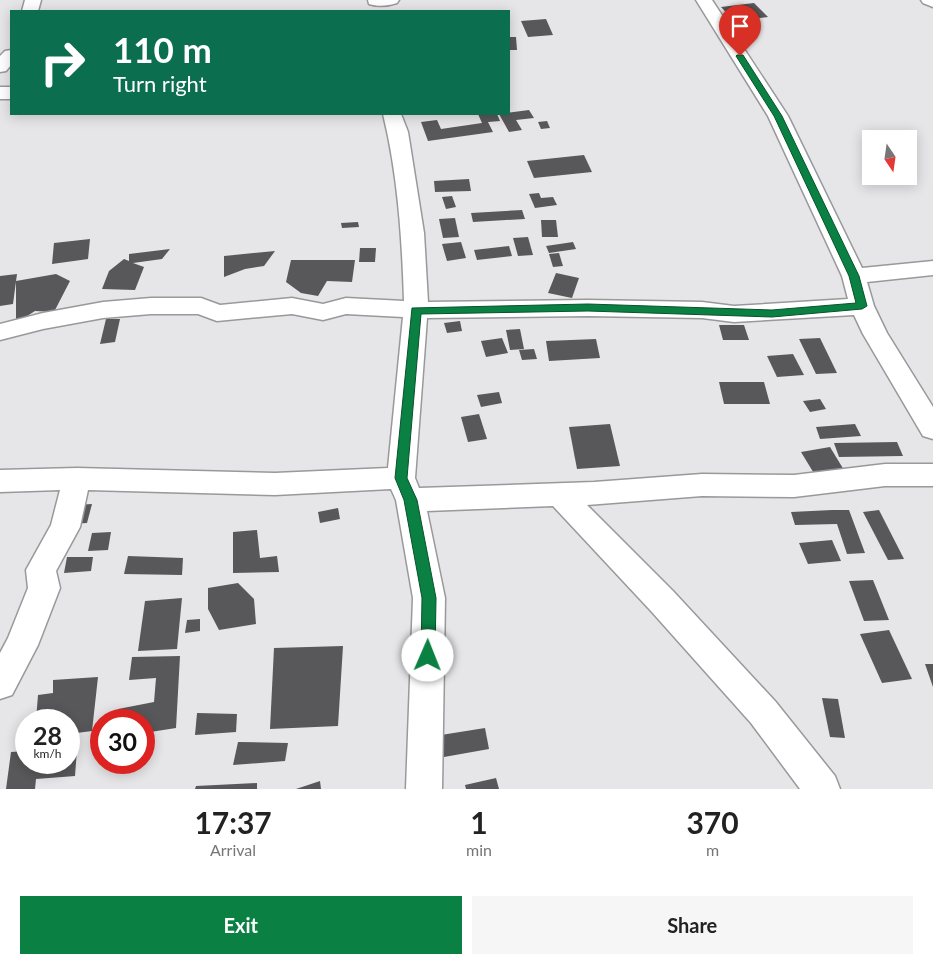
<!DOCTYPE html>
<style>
:root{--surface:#fff;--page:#f6f6f6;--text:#222;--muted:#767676;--accent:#0b8043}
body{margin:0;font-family:Lato,sans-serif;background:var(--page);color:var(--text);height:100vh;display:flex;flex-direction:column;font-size:19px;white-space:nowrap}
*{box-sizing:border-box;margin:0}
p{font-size:16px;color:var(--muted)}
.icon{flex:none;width:28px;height:28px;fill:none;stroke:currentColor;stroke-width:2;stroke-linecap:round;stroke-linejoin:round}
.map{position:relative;height:789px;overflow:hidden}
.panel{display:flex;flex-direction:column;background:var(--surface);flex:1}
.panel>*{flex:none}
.top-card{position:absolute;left:10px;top:10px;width:500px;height:105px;border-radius:0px;box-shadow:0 2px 12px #0003;background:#0b6e4f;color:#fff;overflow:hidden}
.needle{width:32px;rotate:167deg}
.fabs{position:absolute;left:862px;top:130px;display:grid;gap:10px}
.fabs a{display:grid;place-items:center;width:55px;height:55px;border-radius:0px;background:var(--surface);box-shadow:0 2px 12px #0003;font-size:25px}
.speed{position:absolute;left:15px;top:709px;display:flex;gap:10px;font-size:25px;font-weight:700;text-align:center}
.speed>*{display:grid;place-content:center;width:65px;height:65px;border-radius:50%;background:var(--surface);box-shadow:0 2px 12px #0003;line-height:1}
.speed small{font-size:12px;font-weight:400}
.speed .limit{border:8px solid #d22;background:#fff;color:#111}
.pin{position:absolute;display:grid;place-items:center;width:42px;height:42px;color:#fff;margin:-51px -21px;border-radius:50% 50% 50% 0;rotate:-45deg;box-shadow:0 0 5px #0007}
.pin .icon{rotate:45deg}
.me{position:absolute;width:55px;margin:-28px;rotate:1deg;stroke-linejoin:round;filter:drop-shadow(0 0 4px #0008)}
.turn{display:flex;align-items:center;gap:18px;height:105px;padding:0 20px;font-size:22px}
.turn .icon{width:65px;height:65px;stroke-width:2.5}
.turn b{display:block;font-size:35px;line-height:42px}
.eta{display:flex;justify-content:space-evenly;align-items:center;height:85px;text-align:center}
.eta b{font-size:30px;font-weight:700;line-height:35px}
.action{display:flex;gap:10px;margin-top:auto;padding:10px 20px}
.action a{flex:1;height:58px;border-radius:0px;background:var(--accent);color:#fff;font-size:20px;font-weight:700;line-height:58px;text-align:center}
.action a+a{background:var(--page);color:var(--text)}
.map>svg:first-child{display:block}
.building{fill:#58585a}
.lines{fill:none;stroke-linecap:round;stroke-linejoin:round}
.minor-casing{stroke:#99989b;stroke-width:3}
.minor{fill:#fff;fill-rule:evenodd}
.route{fill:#0b8043;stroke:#07532c}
</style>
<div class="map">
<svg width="933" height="789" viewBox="0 0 933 789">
<rect width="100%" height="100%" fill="#e6e5e8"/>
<g class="building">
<polygon points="754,3 768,17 734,21 721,7"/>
<polygon points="546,19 553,35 528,37 521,21"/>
<polygon points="509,37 516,37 517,50 509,50"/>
<polygon points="529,110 534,118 516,120 522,130 509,132 499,114"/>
<polygon points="478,114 497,114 500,121 488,122 493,132 428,141 421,122 437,120 441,129 482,123"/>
<polygon points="547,121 550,128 541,129 538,122"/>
<polygon points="584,155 592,172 534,178 527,161"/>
<polygon points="469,179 471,191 435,192 434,181"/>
<polygon points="539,193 541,198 553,197 557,205 535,208 529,194"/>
<polygon points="452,196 456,207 446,209 442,197"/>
<polygon points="522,210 525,219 473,222 471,213"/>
<polygon points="455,218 459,237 443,238 439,219"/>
<polygon points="541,220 556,220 558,237 542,237"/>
<polygon points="358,222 359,227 342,228 341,223"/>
<polygon points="528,237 533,255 518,256 513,238"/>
<polygon points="90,239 88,259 52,264 54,243"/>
<polygon points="461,242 466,258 447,261 442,244"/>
<polygon points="573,242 576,249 549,253 546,246"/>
<polygon points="509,246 512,256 477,260 474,250"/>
<polygon points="360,248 376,248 375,262 359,262"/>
<polygon points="170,249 162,259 133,263 144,267 135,290 102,289 109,271 124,259 129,261 129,254"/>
<polygon points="275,251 264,266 245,269 224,277 224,256"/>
<polygon points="559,253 563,266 553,267 549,254"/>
<polygon points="291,260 355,260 352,282 327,281 318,296 301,293 286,282"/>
<polygon points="556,273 579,278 572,298 548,293"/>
<polygon points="17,274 13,304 0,306 0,276"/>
<polygon points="56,274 70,281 54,312 35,311 16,323 16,281"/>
<polygon points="106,319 120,319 115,342 100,344"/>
<polygon points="460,321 462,331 447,333 444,323"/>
<polygon points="719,325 744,325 749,340 723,340"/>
<polygon points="520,329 524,349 510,350 506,330"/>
<polygon points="502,338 508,353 486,357 481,341"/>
<polygon points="820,338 837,373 816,374 799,339"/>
<polygon points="596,339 600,358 549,361 546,341"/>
<polygon points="534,349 537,359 522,360 519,350"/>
<polygon points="793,354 804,375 777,377 767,356"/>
<polygon points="719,382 764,382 770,404 724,404"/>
<polygon points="499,392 502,403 481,407 477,395"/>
<polygon points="820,399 826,409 810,412 803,401"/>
<polygon points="479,414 487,439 468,442 461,417"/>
<polygon points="610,424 620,466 577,469 569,427"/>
<polygon points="855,424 861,436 820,439 816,427"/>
<polygon points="897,442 903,456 839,457 834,443"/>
<polygon points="830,447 847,475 818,480 801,452"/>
<polygon points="92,504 87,523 71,524 75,505"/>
<polygon points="338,508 340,519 320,523 318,512"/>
<polygon points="832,510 849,510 865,553 847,554 837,524 795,525 791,512"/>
<polygon points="879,510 904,559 888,560 863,512"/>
<polygon points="257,530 260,558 277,556 279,572 233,573 233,532"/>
<polygon points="111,532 108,550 88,551 92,533"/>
<polygon points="832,540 841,561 808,564 799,543"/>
<polygon points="128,556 183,558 182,575 124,574"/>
<polygon points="67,557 93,557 91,571 64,573"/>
<polygon points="873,580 889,620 864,621 849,581"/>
<polygon points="238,583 254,599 256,624 219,630 208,609 208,588"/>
<polygon points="182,598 177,649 138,651 145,601"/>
<polygon points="200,619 200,631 185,633 187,620"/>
<polygon points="889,630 912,679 882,683 860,634"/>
<polygon points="343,646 338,726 270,729 274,648"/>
<polygon points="180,656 176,728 144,733 144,720 118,720 118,709 154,702 156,678 129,680 132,657"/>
<polygon points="925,664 933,664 933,687"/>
<polygon points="98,677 92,731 69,734 69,720 36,720 38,695 53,693 53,680"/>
<polygon points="822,698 838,699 845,738 830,737"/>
<polygon points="197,713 237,714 236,732 195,735"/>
<polygon points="485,728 489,749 444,757 441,735"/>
<polygon points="238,742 288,743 285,761 233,765"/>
<polygon points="77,749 75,776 36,779 35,789 6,789 11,752 26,751 26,762 69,762 69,750"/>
<polygon points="496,778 499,789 466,789 465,785"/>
<polygon points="320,781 321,789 296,789"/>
<polygon points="257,783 257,789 195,789 196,786"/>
</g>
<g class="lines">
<defs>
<g id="minor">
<polygon points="25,0 41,0 38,11 22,11"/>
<path d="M368 0H399L397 3C388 6 378 7 369 4Z"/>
<path d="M696 0H712L788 116 862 268 933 261V275L867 282 874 306 887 333 933 407V439L923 436 863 334 854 315 734 322 702 318 588 316 427 318 415 478 419 488 594 482 702 474 794 475 885 464H933V486H885L794 497 702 496 587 505 673 591 775 701 835 776 840 789H800L751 723 651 611 553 506 427 511 445 598 442 789H406L413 598 396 500 391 489 275 495 88 490 80 527 56 571 60 588 38 645 12 695 0 699V653L8 638 28 588 26 570 51 525 60 490 0 492V470L77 468 275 473 388 468 403 317 346 314 323 320 292 314 217 321 198 314H151L103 318 43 329 0 340V324L43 313 103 302 151 298H201L220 305 292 298 323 304 346 298 404 301C402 238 398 175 383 114H401L408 132 424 233 428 302 588 300 702 302 734 306 848 299 842 276 768 116Z"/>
<polygon points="921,0 933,0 933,7 923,3"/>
<polygon points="11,50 11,65 6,71 0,72 0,56 5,51"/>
<rect x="0" y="87" width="11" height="12"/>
</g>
</defs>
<use href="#minor" class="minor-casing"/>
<use href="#minor" class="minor"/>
</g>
<polygon class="route" points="737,55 743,55 782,116 859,276 867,306 862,309 772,317 588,311 421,314 407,478 417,500 436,598 435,656 433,660 428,662 423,660 421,656 422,598 404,500 395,478 412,308 588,304 772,310 856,303 849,276 774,116 736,56"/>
</svg>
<div class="fabs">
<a><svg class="needle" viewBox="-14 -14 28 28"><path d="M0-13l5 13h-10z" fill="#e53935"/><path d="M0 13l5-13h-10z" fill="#767676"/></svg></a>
</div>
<div class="speed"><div>28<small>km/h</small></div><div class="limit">30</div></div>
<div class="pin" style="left:740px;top:56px;background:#d93025"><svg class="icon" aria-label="arrive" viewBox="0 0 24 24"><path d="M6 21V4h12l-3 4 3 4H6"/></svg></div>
<svg class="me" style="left:428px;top:656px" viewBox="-20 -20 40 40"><circle r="19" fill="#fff"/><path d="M0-13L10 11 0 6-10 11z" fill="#0b8043"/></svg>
<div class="top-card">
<div class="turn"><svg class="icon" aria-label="right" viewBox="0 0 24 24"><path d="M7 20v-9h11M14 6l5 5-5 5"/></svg><div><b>110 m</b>Turn right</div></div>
</div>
</div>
<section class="panel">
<div class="eta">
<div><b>17:37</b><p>Arrival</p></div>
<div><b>1</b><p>min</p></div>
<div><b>370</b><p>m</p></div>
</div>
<div class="action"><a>Exit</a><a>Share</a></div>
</section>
